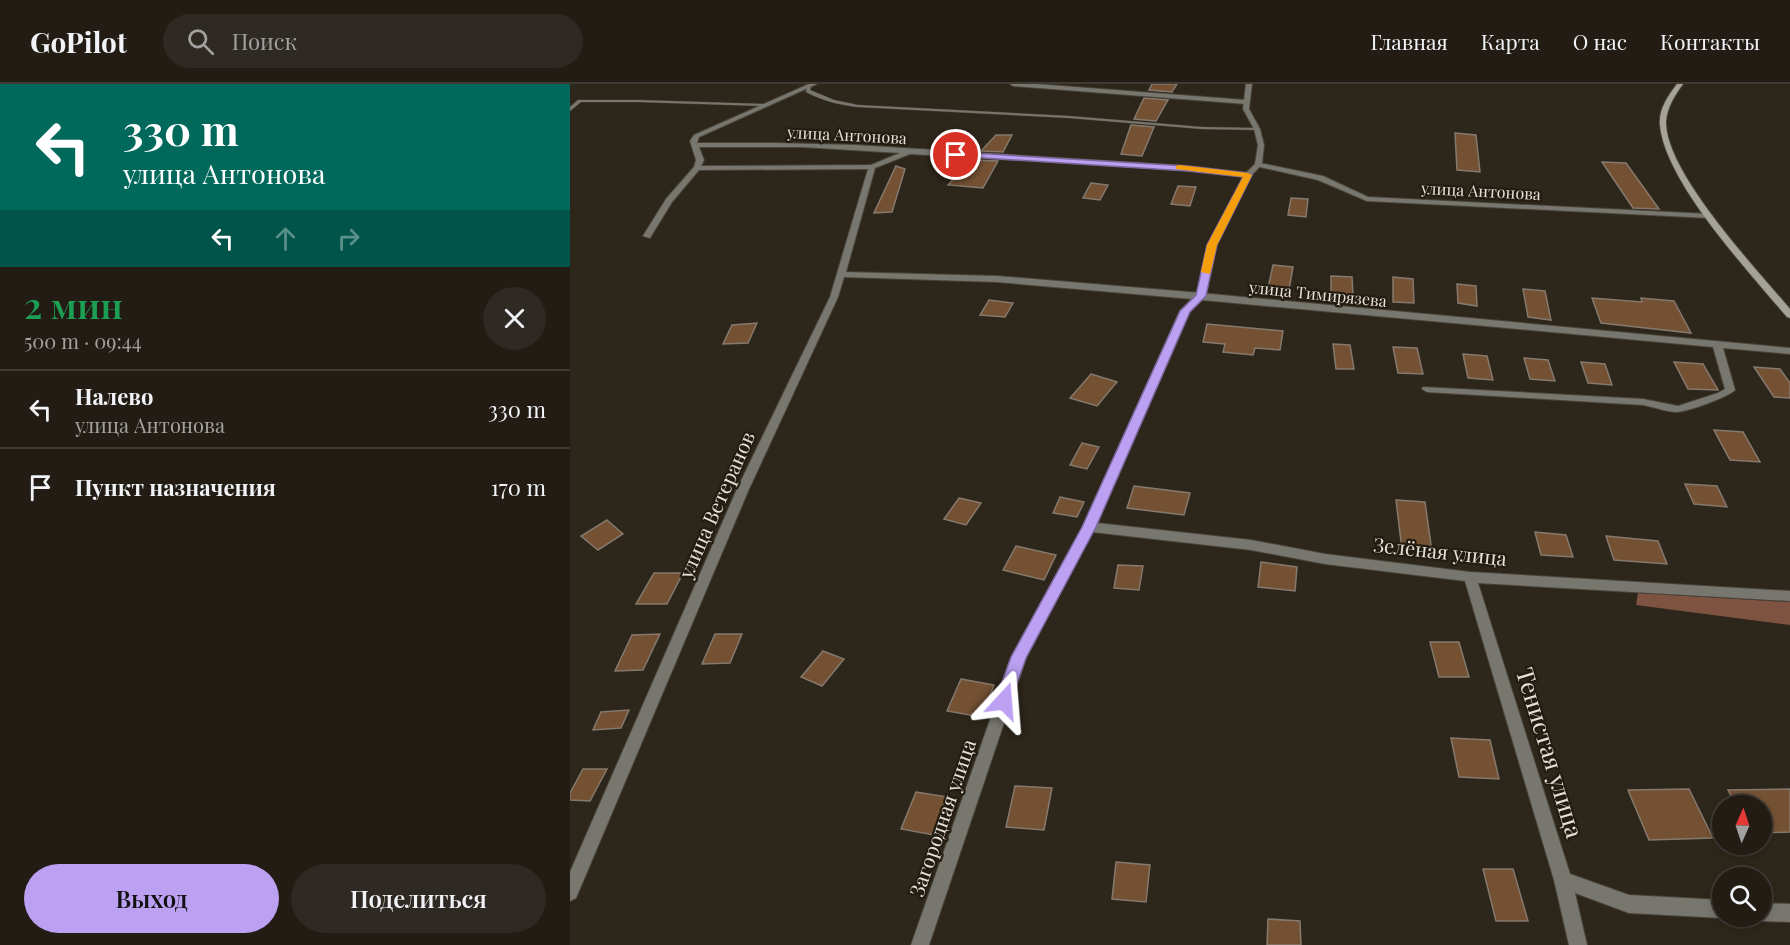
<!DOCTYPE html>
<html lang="ru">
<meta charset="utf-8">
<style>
:root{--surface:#221c14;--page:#2e2922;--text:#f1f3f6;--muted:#a2a1a0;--line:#3f3a34;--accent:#bca0f2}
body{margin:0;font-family:"Playfair Display",serif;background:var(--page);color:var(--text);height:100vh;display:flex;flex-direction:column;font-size:22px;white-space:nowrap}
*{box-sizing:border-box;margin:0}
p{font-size:20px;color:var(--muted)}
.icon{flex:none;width:33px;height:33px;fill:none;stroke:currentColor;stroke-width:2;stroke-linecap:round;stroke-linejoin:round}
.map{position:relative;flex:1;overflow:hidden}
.drawer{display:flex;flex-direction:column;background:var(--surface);width:570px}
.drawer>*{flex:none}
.guide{background:#00695c;color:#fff;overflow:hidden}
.needle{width:39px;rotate:3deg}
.controls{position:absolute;left:1142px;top:711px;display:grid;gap:12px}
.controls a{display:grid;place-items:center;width:60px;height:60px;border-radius:50%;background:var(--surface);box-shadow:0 3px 9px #0003,0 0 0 2px var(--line);font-size:30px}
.pin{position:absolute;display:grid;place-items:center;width:51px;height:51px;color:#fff;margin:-26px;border:3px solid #fff;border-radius:50%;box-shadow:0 2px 6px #0007}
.me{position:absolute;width:66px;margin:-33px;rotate:19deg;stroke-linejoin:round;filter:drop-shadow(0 0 4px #0008)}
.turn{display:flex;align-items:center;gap:21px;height:126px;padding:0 24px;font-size:27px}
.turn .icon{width:78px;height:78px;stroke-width:2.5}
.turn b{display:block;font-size:42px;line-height:51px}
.lanes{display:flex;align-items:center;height:57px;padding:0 24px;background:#0003;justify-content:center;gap:30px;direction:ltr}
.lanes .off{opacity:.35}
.round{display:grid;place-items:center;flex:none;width:63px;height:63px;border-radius:32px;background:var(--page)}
.headline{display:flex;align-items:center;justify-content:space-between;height:102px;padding:0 24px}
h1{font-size:36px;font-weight:600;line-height:45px;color:#1e9e55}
.cta{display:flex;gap:12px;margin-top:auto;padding:12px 24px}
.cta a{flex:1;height:69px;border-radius:36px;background:var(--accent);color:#111;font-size:24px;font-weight:600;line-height:69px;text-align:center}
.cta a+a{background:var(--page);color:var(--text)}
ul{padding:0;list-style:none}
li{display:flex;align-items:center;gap:18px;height:78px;padding:0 24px;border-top:2px solid var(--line)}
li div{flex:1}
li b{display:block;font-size:22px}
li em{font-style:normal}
header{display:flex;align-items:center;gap:36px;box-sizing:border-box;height:84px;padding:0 30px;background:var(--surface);border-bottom:2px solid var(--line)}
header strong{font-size:28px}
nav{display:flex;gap:33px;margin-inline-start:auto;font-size:21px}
.search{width:420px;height:54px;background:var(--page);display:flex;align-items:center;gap:15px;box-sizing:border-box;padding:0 21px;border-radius:33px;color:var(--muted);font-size:22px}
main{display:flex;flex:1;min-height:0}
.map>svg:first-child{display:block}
.forest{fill:#7e5341}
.building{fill:#745133;stroke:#85796e;stroke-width:1.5}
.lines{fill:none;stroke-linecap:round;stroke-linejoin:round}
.service-casing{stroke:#4a4439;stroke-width:1}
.minor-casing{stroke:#4a4439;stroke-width:2}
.tertiary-casing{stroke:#4a4439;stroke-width:2}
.secondary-casing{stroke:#4a4439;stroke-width:2}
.service{fill:#77766f;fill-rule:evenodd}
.minor{fill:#77766f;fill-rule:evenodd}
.tertiary{fill:#77766f;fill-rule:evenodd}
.secondary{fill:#a5a398;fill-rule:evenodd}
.route{fill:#bca0f2;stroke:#7a689d;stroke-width:1.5}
.slow{fill:#f59e0b}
.labels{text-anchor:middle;stroke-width:4.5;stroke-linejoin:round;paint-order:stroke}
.far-street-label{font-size:16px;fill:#e5e0d9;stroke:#231c11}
.street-label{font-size:20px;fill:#e5e0d9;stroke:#231c11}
.near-street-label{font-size:24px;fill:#e5e0d9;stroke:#231c11}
</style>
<header>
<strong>GoPilot</strong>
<div class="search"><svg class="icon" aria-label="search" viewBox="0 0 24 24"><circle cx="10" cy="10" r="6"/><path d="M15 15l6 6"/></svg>Поиск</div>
<nav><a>Главная</a><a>Карта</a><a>О нас</a><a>Контакты</a></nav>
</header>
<main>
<section class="drawer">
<div class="guide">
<div class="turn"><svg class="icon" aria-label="left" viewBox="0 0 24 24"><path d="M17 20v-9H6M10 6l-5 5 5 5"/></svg><div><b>330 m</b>улица Антонова</div></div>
<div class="lanes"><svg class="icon" aria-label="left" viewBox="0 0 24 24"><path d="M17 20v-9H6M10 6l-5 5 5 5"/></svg><svg class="icon off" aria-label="ahead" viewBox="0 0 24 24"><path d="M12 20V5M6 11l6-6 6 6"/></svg><svg class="icon off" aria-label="right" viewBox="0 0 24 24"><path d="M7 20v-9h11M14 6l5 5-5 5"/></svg></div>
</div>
<div class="headline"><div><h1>2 мин</h1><p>500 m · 09:44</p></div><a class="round"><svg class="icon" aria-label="close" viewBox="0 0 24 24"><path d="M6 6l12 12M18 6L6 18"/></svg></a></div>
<ul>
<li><svg class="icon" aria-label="left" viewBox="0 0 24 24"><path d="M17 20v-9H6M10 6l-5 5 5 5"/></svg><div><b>Налево</b><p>улица Антонова</p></div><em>330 m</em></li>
<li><svg class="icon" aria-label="arrive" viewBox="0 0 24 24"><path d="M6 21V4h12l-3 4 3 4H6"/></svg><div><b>Пункт назначения</b></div><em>170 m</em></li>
</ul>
<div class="cta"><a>Выход</a><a>Поделиться</a></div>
</section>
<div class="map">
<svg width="1220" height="861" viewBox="0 0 1220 861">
<rect width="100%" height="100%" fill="#2d261a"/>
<polygon class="forest" points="1068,509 1220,518 1220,541 1066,521"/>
<g class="building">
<polygon points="582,0 607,0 602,8 579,6"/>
<polygon points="574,14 598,16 586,37 564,35"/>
<polygon points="561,41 584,43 572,72 551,70"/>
<polygon points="885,49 906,51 910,88 887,86"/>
<polygon points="426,51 442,51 433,68 411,67"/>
<polygon points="402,76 428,77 413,104 378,101"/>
<polygon points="1032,78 1056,79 1089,125 1063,124"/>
<polygon points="326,82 335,85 322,128 304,129"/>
<polygon points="521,99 538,101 530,116 513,114"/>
<polygon points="608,102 626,103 620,122 601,120"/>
<polygon points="721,114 738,115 736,133 718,131"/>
<polygon points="703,181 723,183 719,206 698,204"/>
<polygon points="761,192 782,193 783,211 761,210"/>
<polygon points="823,193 843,195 844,219 823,218"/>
<polygon points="887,200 906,202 907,222 888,219"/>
<polygon points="953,205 975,207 981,236 958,233"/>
<polygon points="1022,214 1072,218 1071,214 1104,217 1121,249 1031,239"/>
<polygon points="419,216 443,219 435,233 410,231"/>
<polygon points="187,239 178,259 153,260 162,241"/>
<polygon points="637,240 713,247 710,266 685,264 683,271 653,268 655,260 633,258"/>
<polygon points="763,260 780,261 784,285 766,285"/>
<polygon points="823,263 847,264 853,290 828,289"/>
<polygon points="893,270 917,272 923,296 898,294"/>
<polygon points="954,274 978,276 985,297 960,295"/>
<polygon points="1011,278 1035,280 1042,301 1018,299"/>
<polygon points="1104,278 1133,280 1148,306 1118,305"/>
<polygon points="1184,283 1210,285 1220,299 1220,314 1204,313"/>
<polygon points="521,290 547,298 527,322 500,314"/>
<polygon points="1144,346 1173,348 1190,378 1160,376"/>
<polygon points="512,359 529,363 517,385 500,381"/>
<polygon points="1115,400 1147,402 1157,423 1124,420"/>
<polygon points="564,402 620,409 614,431 557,424"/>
<polygon points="490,413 514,418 507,433 483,429"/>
<polygon points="389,414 411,419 396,441 374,435"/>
<polygon points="826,416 855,418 862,468 832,466"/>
<polygon points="37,436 53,450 28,466 11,452"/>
<polygon points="965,448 996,451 1003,473 971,471"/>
<polygon points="1036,452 1088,457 1097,480 1044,476"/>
<polygon points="446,462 486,471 474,496 433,486"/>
<polygon points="691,478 727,483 725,507 688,503"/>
<polygon points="548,481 573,482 569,506 544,504"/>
<polygon points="84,489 113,489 97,520 66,520"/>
<polygon points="90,550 73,586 45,587 62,551"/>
<polygon points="145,550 172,550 160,579 132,580"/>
<polygon points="860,558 889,558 899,593 869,593"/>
<polygon points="253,567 274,575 252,602 231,593"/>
<polygon points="391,595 424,601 411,633 377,627"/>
<polygon points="59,626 51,644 23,646 31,628"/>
<polygon points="881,654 920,656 929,695 889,693"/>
<polygon points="13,685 37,685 20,717 0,716 0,709"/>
<polygon points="445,702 482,704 474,746 436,743"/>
<polygon points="1119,705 1143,754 1079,756 1058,706"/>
<polygon points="1220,705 1220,748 1191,749 1191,722 1166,722 1158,706"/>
<polygon points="346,708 378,713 364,751 331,745"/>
<polygon points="546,778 580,781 576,818 542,815"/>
<polygon points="913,785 943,785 958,837 926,837"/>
<polygon points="698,835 730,837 731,861 697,861"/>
</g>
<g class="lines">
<defs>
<g id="service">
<path d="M237 2 241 3 240 6 264 16 288 21 499 32 632 43 687 44 689 45 687 46 632 45 499 34 288 23C270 21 253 17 236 8Z"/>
<polygon points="8,16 68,16 194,20 196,21 194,22 68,18 11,18 0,27 0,23"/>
</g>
<g id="minor">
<path d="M239 0H247L129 53 127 59H206L286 61 617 82 678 89 682 91 678 93 617 86 340 70 305 84 276 188 427 192 631 209 1220 264V270L1153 264 1165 306C1158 313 1117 328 1107 328 1096 328 1084 323 1073 321L857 308 852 305 853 303 1073 315 1108 322 1148 309 1155 305 1143 263 632 216 619 228 527 439 681 456 755 470 900 488 1220 507V517L908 499 1000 790 1059 811 1152 816V832H1155L1152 834 1059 829 1005 809 1017 861H999L984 796 895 497 755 480 681 466 522 448 456 574 359 861H341L442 573 513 443 610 227 622 215 427 198 274 193 268 213 179 405 6 814 0 817V788L167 405 260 213 298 85 129 86 102 118 80 154 73 152 96 115 124 83 126 76 120 57 124 51ZM129 63H232L330 69 301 81 131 82 134 76Z"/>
<polygon points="440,0 466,0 676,16 679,18 676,20 443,2"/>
<polygon points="685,78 753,92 798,113 1139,130 1143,132 1139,134 797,117 748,96 685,82"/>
<polygon points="1191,819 1220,820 1220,838 1191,837 1185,834 1184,832 1191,832"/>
</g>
<polygon id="tertiary" points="676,0 682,0 679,25 690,45 694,61 692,80 681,92 646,161 635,212 631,215 627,212 638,161 674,91 685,80 688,61 684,45 673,25"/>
<path id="secondary" d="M1107 0H1113C1105 11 1097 23 1096 38 1095 88 1187 186 1220 225V234L1217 233C1179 188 1096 99 1090 42 1088 26 1098 12 1107 0Z"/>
</defs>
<use href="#service" class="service-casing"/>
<use href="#minor" class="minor-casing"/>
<use href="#tertiary" class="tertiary-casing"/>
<use href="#secondary" class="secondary-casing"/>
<use href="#service" class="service"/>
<use href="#minor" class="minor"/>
<use href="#tertiary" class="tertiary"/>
<use href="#secondary" class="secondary"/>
</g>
<polygon class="route" points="386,68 617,82 678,89 682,91 647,161 636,212 620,228 526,443 456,574 439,623 434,625 428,623 425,617 441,573 512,443 610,227 626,211 637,161 673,93 617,87 383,72 382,71"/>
<polygon class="slow" points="609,81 678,89 682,91 647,161 640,190 631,188 637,161 673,93 606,85 606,82"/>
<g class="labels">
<g class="far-street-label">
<text transform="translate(277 51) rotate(3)" y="6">улица Антонова</text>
<text transform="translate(911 107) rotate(3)" y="6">улица Антонова</text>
<text transform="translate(748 210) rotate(6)" y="6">улица Тимирязева</text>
</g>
<g class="street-label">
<text transform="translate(147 421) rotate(-66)" y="7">улица Ветеранов</text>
<text transform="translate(870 468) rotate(6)" y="7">Зелёная улица</text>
<text transform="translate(373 734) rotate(-71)" y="7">Загородная улица</text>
</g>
<g class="near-street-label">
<text transform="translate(979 669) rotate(73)" y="8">Тенистая улица</text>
</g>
</g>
</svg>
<div class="controls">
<a><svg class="needle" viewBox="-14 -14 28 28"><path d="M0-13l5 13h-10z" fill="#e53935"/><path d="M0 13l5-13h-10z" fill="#a2a1a0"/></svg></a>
<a><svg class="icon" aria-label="search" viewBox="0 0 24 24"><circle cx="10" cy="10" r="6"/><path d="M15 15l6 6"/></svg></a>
</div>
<div class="pin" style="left:386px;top:71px;background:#d93025"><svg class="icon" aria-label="arrive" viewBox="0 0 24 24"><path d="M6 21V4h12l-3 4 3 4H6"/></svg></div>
<svg class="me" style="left:434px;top:617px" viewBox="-20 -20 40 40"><path d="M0-17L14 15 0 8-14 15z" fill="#bca0f2" stroke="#fff" stroke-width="4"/></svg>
</div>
</main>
